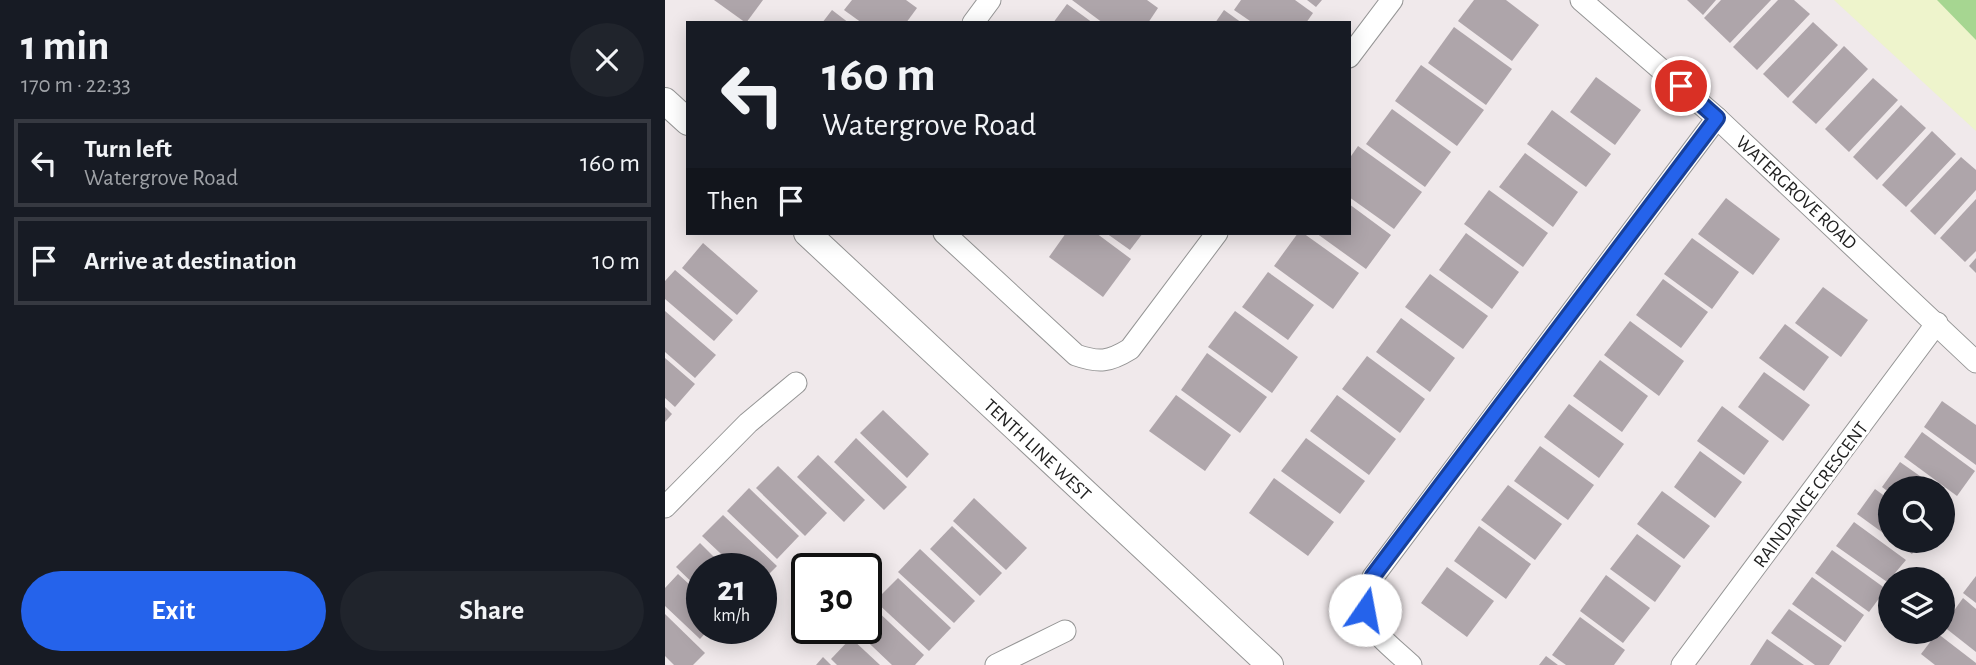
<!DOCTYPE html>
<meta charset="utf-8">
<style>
:root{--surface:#171b24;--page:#20242c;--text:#f1f3f6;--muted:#9ea1a6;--line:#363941;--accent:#2563eb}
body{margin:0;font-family:"Alegreya Sans",sans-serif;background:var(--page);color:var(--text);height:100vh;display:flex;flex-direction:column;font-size:26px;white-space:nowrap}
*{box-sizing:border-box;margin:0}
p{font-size:23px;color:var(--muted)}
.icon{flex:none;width:38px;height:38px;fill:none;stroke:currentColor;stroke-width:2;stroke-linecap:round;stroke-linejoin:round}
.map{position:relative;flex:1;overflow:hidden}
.side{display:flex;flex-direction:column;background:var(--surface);width:665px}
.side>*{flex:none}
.banner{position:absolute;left:21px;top:21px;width:665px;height:214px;border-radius:0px;box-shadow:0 4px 18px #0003;background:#171b24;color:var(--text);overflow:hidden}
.fabs{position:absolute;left:1213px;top:476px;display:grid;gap:14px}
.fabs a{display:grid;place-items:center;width:77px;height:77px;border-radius:50%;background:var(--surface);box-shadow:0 4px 18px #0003;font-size:35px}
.speed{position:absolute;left:21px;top:553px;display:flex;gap:14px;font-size:35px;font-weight:700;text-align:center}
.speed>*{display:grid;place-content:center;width:91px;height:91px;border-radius:50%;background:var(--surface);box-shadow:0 4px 18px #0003;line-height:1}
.speed small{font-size:18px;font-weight:400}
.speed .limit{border:4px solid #111;border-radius:10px;background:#fff;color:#111}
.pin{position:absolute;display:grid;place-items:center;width:60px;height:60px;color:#fff;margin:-30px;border:4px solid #fff;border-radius:50%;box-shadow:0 2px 7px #0007}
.me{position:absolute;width:77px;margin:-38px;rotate:12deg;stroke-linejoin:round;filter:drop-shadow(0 0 5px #0008)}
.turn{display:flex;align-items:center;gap:24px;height:147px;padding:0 21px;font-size:32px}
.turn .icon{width:91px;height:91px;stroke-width:2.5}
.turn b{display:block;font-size:49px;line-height:60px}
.then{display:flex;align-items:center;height:66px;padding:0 21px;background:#0003;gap:14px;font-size:26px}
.round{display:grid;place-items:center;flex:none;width:74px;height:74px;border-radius:37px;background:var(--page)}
.overview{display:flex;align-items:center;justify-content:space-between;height:119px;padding:0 21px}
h1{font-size:42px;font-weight:700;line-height:52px}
.cta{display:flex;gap:14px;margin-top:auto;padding:14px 21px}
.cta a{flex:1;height:80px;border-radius:42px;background:var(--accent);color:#fff;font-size:28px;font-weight:700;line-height:80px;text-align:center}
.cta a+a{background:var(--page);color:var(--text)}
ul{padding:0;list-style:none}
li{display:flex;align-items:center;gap:21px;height:88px;margin:0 14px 10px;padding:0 7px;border:4px solid var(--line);border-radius:0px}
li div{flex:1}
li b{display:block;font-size:26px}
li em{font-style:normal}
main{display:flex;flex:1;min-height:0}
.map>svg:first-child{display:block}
.park{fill:#eef4cc}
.pitch{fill:#a6d691}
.building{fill:#aea5aa}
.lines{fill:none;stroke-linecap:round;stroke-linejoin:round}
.minor-casing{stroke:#959595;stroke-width:23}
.tertiary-casing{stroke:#959595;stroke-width:28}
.minor{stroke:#fff;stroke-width:21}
.tertiary{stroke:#fff;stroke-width:26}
.route-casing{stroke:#184099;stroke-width:18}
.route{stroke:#2563eb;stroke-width:12}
.labels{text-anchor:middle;stroke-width:6;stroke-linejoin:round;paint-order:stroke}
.street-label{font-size:19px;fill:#212121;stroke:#fff}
</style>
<main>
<section class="side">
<div class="overview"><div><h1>1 min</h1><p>170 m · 22:33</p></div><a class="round"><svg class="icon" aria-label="close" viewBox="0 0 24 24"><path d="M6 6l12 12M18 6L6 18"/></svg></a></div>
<ul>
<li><svg class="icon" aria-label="left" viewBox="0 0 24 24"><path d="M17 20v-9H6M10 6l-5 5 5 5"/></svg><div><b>Turn left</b><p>Watergrove Road</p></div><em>160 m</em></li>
<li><svg class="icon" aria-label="arrive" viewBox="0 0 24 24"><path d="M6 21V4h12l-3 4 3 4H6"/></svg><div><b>Arrive at destination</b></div><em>10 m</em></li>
</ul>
<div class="cta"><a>Exit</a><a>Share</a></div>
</section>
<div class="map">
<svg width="1311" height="665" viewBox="0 0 1311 665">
<rect width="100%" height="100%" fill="#f0e9eb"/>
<polygon class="park" points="1169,0 1311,0 1311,131"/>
<polygon class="pitch" points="1272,0 1311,0 1311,40"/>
<g class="building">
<polygon points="49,0 98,0 81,23"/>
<polygon points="187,0 241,0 252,8 241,23 197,23 179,10"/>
<polygon points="407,0 482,0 493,8 483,23 438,23"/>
<polygon points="576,0 630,0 648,13 641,23 588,23 569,10"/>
<polygon points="642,0 657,0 651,7"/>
<polygon points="809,0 841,0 874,25 847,61 793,21"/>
<polygon points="1022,0 1051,0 1038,15"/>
<polygon points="1056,0 1106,0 1065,43 1039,18"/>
<polygon points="1113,0 1129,0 1145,14 1092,70 1068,47"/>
<polygon points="402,4 428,23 388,23"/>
<polygon points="167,10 184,23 157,23"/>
<polygon points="559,10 577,23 550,23"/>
<polygon points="1148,22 1173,45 1123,98 1098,74"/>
<polygon points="789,27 847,69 821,105 763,63"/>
<polygon points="1179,46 1203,69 1151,124 1127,102"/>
<polygon points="756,65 819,110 792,146 730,101"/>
<polygon points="931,77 976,110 950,145 905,112"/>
<polygon points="1208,78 1233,100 1184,152 1160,129"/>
<polygon points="1236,105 1261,128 1212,180 1188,157"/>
<polygon points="727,109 786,152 760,187 701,144"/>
<polygon points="887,110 946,154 921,187 862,144"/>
<polygon points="1267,131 1291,154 1241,207 1217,185"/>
<polygon points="693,146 757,192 729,229 684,197 684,159"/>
<polygon points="860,153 913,192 888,227 834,187"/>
<polygon points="1296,157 1311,170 1311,190 1270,235 1245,211"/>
<polygon points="824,190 883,233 858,267 799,224"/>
<polygon points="1061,198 1115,239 1088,275 1033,234"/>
<polygon points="1311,199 1311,251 1300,262 1275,238"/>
<polygon points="684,204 726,235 701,269 651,233 684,233"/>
<polygon points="401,233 431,233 466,259 438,297 384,257"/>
<polygon points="441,233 478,233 465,250"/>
<polygon points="633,233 638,233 694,273 668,309 609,266"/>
<polygon points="801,233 854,272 827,309 774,270"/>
<polygon points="1027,238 1074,272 1047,309 999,274"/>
<polygon points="38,243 93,291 72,315 17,268"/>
<polygon points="1311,258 1311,273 1304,266"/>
<polygon points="10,270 68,320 49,341 0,299 0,281"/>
<polygon points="603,272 649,305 623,340 577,307"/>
<polygon points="765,274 823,316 798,349 740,307"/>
<polygon points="998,279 1043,312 1016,348 971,315"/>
<polygon points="1158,287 1203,320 1176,357 1130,323"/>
<polygon points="0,311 51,355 30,378 0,352"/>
<polygon points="570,311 633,357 607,393 543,347"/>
<polygon points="736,318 790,358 765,392 711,352"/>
<polygon points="965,321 1019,361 994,396 939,355"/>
<polygon points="1120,324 1164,357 1139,391 1094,358"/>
<polygon points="542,353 602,397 575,433 516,390"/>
<polygon points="702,356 760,399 735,433 677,389"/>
<polygon points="0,358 30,384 10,407 0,398"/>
<polygon points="935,360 983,396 957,432 908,396"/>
<polygon points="1099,372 1145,405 1118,441 1073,407"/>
<polygon points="511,395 566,435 540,471 484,431"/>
<polygon points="672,395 731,439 704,475 645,431"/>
<polygon points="1277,401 1311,425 1311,465 1259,427"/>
<polygon points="904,404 959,444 934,478 879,437"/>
<polygon points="1057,406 1104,441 1079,475 1032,441"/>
<polygon points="0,407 7,414 0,422"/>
<polygon points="218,410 264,454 242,478 195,433"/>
<polygon points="1257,432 1310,471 1292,496 1239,457"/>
<polygon points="191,438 242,487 219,510 169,462"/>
<polygon points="641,438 700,481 675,514 616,471"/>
<polygon points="875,446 929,485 903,520 849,481"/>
<polygon points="1035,451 1077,482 1050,518 1009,487"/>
<polygon points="153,455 200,500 179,522 132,477"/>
<polygon points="1235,462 1272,488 1225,488 1225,493 1217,487"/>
<polygon points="113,466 162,513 140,536 91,488"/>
<polygon points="609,478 669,522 643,556 584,513"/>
<polygon points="843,485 897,524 870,560 816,520"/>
<polygon points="84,488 134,536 112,559 62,511"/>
<polygon points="1210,489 1225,500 1225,538 1192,514"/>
<polygon points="997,491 1045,526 1019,559 972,524"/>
<polygon points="1278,493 1287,500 1278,513"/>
<polygon points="309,498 362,548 341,570 288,521"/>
<polygon points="58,515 112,566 96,582 96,569 72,569 37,536"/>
<polygon points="1189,522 1241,560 1225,579 1225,584 1171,546"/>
<polygon points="287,526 337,573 315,596 265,549"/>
<polygon points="814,526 866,564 841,599 789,561"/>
<polygon points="972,534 1016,566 990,602 945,569"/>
<polygon points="1229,541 1256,541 1247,554"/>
<polygon points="35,543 61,569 37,569 37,592 11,567"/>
<polygon points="255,549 310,601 289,623 233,572"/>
<polygon points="1167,550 1221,589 1204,612 1150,573"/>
<polygon points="782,567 829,601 802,637 756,603"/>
<polygon points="13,574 37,596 37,628 45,628 35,639 0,606 0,588"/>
<polygon points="941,575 985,608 958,643 915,611"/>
<polygon points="1311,576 1311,603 1298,593"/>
<polygon points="1147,577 1199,615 1180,642 1127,604"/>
<polygon points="233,578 286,628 264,651 210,601"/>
<polygon points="1298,598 1311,609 1311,652 1278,626"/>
<polygon points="208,607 259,655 250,665 227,665 188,628 201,628 201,613"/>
<polygon points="1124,609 1177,646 1164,665 1150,665 1106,633"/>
<polygon points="0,614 40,653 28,665 9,665 0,656"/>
<polygon points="915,617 960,650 949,665 901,665 887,655"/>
<polygon points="1272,633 1311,663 1311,665 1270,665 1256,654"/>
<polygon points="186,638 215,665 172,665 166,659"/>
<polygon points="1102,639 1139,665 1085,665"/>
<polygon points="881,656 893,665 874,665"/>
<polygon points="158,657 166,665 151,665"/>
</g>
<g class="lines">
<defs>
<g id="minor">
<polyline points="916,0 1052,118 1311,362"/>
<polyline points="308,23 325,0"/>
<polyline points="684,57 727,0"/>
<path d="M279 233 411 355C434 363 444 362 465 349L552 233"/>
<polyline points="0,507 83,423 131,383"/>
<polyline points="331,665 400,631"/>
<path d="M746 665C715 636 689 623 708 577L1052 118"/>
<polyline points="1017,665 1272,323"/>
</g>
<g id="tertiary">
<polyline points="0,101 23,122"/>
<polyline points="142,233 605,665"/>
</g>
</defs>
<use href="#minor" class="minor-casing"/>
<use href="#tertiary" class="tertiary-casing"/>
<use href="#minor" class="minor"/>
<use href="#tertiary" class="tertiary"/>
</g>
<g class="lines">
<defs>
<polyline id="route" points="700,610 701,594 708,576 1052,118 1016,86"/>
</defs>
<use href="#route" class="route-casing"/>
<use href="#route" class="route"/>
</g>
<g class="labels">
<g class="street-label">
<text transform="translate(1132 192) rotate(43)" y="7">WATERGROVE ROAD</text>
<text transform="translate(373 449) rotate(43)" y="7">TENTH LINE WEST</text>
<text transform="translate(1145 494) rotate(-53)" y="7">RAINDANCE CRESCENT</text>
</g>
</g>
</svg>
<div class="fabs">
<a><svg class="icon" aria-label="search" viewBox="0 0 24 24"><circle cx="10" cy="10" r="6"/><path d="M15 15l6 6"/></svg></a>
<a><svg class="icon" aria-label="layers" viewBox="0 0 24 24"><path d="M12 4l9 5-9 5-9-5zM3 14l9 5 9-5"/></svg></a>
</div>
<div class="speed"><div>21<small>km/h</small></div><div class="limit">30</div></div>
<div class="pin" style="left:1016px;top:86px;background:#d93025"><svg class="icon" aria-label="arrive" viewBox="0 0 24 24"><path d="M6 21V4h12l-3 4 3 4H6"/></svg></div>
<svg class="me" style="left:700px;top:610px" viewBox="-20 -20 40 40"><circle r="19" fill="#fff"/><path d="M0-13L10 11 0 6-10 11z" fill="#2563eb"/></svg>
<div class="banner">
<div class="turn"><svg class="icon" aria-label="left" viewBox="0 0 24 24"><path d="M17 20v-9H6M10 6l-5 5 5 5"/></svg><div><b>160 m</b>Watergrove Road</div></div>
<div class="then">Then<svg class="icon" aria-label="arrive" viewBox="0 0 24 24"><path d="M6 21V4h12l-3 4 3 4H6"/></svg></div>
</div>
</div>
</main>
